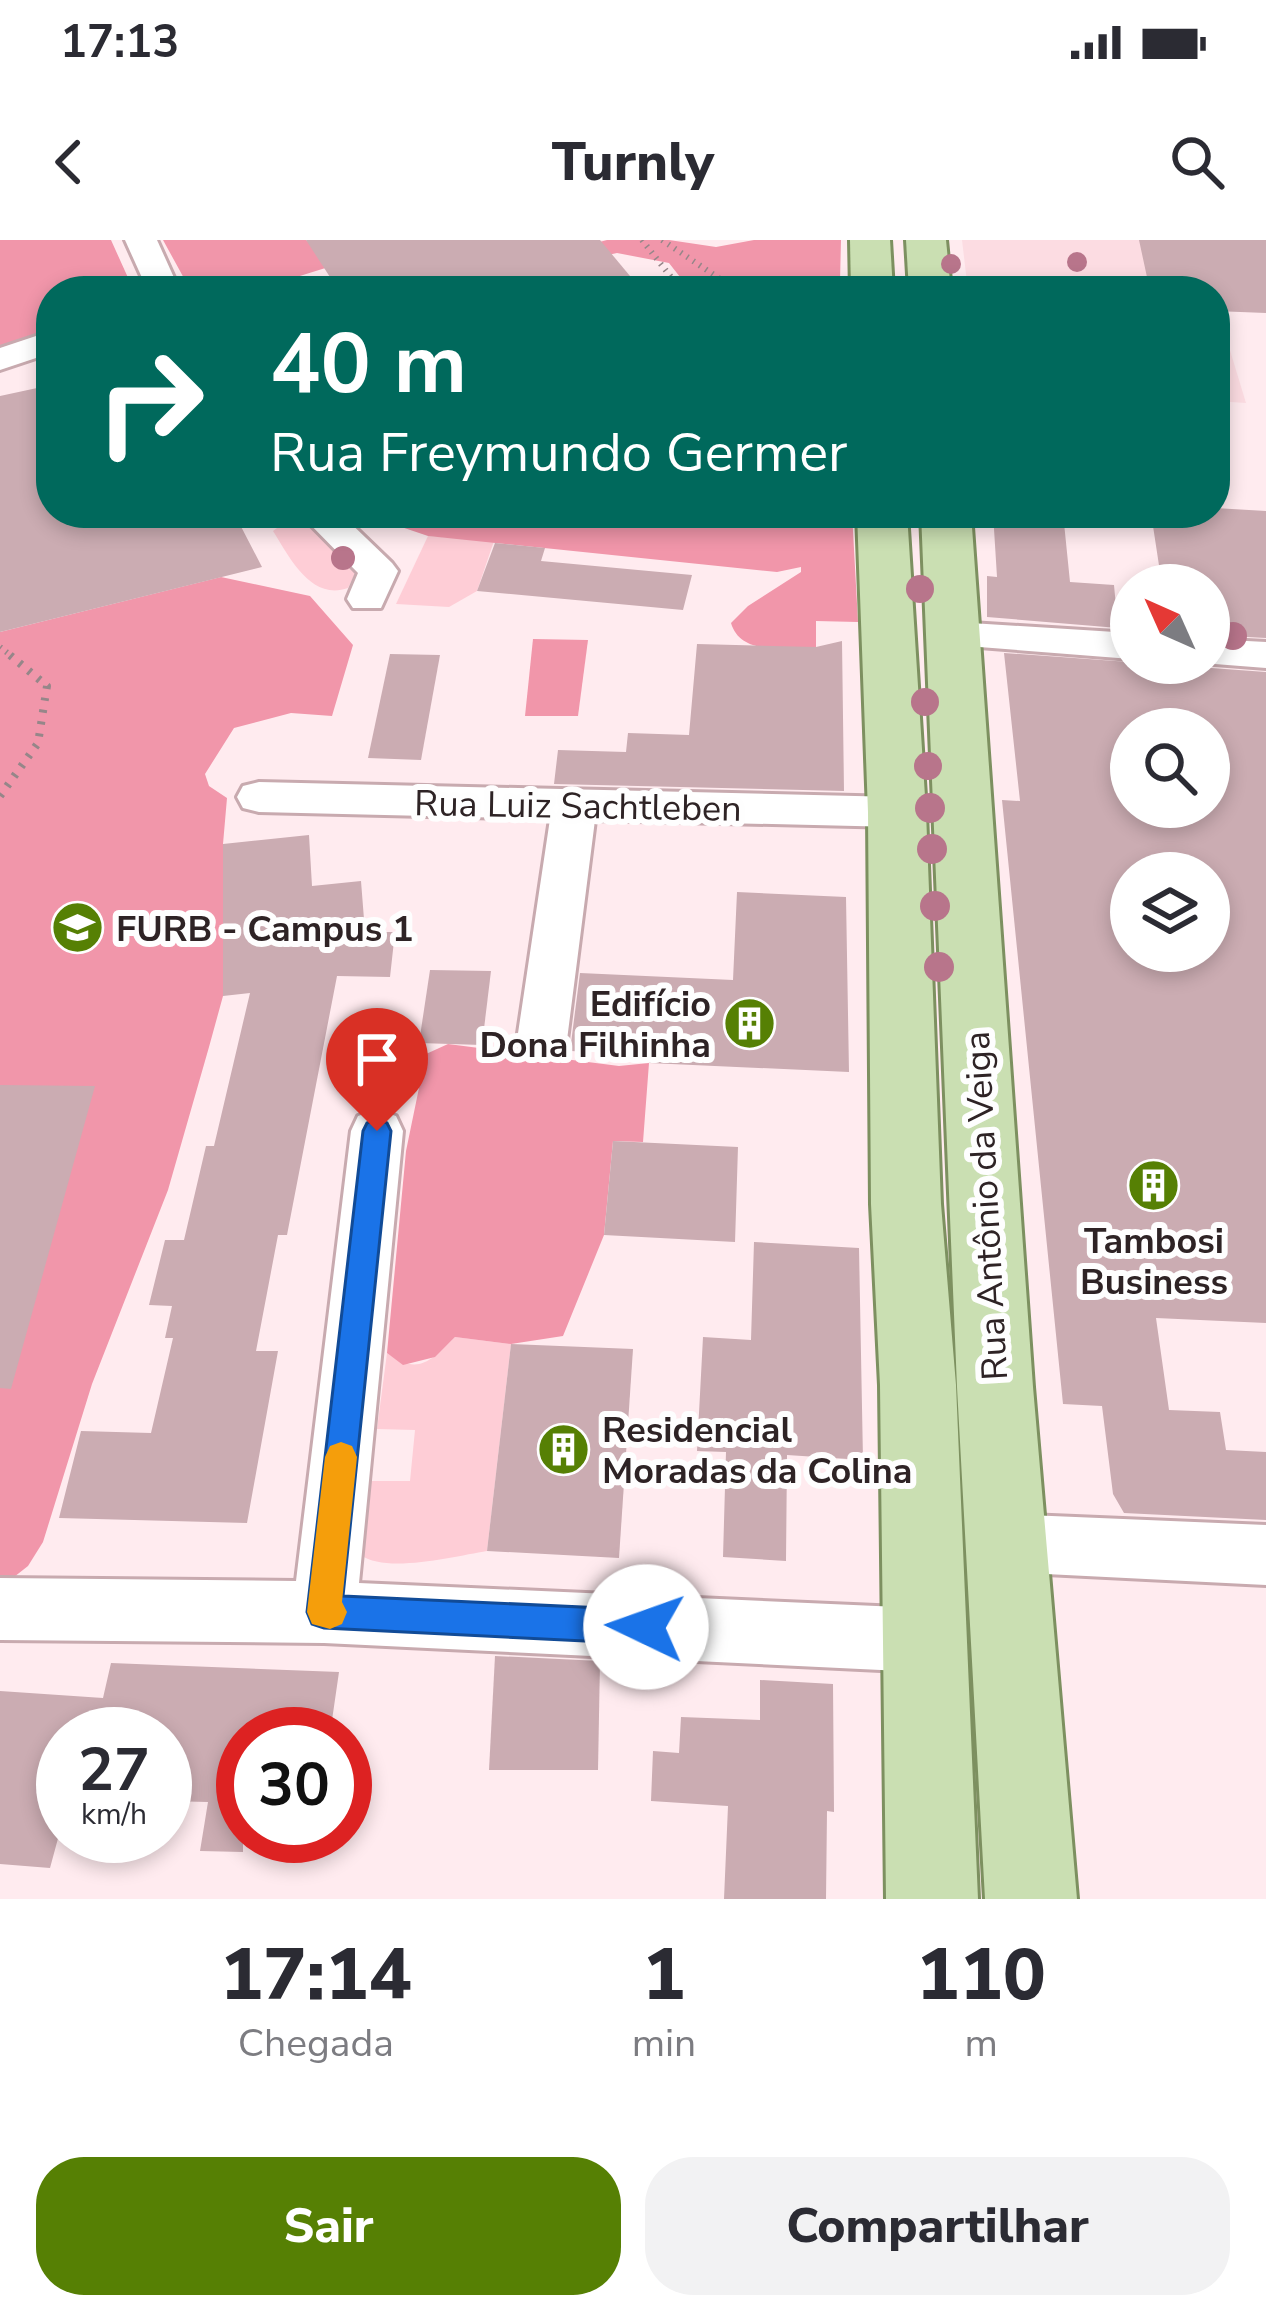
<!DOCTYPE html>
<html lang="pt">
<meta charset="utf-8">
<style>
:root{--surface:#fff;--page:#f2f2f3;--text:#2b2b33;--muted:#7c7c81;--accent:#568004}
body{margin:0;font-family:"Nunito Sans",sans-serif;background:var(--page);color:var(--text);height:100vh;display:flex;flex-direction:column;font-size:45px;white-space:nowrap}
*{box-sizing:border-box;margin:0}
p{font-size:39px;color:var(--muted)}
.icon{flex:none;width:66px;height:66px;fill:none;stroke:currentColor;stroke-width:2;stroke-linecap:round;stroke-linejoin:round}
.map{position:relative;height:1659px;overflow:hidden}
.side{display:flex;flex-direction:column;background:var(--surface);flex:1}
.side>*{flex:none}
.hud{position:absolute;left:36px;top:36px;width:1194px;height:252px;border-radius:48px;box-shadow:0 6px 18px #0003;background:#00695c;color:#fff;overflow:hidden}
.needle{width:78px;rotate:315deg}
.controls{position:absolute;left:1110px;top:324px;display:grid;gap:24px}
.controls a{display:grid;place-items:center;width:120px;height:120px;border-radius:50%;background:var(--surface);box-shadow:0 6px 18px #0003;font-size:60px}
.speed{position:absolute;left:36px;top:1467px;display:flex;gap:24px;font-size:60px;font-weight:700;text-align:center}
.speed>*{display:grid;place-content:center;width:156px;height:156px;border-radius:50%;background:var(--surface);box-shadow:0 6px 18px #0003;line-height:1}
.speed small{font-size:30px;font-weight:400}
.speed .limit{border:18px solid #d22;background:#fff;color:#111}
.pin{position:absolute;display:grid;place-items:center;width:102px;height:102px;color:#fff;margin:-123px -51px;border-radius:50% 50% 50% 0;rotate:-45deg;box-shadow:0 0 12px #0007}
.pin .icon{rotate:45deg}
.me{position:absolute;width:132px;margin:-66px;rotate:273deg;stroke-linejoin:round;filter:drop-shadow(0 0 9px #0008)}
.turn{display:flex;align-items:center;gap:42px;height:252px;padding:0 36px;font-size:54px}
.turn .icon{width:156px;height:156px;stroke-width:2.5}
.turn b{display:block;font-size:84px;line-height:102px}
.eta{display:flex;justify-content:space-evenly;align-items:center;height:204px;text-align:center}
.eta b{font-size:72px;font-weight:800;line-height:84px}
.button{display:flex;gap:24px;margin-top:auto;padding:24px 36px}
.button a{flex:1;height:138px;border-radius:48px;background:var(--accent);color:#fff;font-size:48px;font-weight:800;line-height:138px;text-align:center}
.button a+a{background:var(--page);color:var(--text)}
.status{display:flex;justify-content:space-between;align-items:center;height:84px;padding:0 60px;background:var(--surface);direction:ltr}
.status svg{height:33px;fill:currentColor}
header{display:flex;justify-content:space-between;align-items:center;height:156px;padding:0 36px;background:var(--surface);font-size:54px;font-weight:800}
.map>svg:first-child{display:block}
.built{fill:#fcdce2}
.green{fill:#fecdd6}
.forest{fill:#f196aa}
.building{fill:#cbacb2;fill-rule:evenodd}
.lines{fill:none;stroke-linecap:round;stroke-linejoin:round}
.minor-casing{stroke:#c8aaaf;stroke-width:6}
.major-casing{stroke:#7d9060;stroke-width:6}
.path-far1{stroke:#968689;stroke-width:6;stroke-dasharray:1.5 6;stroke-linecap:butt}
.path{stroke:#968689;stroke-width:8;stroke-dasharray:3 9;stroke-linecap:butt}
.minor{fill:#fff;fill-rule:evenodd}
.major{fill:#cadfb2;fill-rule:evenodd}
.tree{fill:#b8758b}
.route{fill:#1a73e8;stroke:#114b97;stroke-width:3}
.slow{fill:#f59e0b}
.labels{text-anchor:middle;stroke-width:12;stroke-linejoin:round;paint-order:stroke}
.street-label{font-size:36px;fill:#2e2325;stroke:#fefefe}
.poi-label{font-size:36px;font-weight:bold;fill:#2e2325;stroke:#fefefe;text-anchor:start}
</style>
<div class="status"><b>17:13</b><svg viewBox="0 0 49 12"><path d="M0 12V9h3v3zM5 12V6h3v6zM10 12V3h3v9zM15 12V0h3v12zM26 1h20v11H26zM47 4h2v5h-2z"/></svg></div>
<header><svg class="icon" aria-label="back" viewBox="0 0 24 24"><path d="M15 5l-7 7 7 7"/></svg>Turnly<svg class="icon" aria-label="search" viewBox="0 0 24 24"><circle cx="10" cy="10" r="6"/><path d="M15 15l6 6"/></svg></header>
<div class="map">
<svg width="1266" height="1659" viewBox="0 0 1266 1659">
<rect width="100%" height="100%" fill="#ffebef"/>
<g class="built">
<polygon points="962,0 1202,0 1215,51 968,51"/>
<polygon points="1215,51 1229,107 1246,163 1215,161"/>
</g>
<g class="green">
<path d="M293 276 361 322 348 348C311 361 290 318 273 291Z"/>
<polygon points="428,296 494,301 477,351 449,367 396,364"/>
<path d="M455 1097 511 1104 487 1311C456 1316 386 1334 361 1315L370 1241H410L415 1190 377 1189 387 1113C418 1136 431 1121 455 1097Z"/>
</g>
<g class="forest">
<polygon points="0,0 111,0 134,51 51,51 51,111 0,128"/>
<polygon points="163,0 306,0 335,25 287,40 291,51 191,51"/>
<polygon points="607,0 669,0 716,7 754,0 841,0 840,42 779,51 691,51 669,23 617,13 535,31 532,20"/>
<path d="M360 273 625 278 852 273 858 382 816 381V407C787 407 741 417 731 383L748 366 801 332V327L777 332 428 296Z"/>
<polygon points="221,337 310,356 353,405 332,476 291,473 234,488 205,534 209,546 227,558 223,604 223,756 209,807 168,950 92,1144 43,1302 28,1326 0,1348 0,392"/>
<polygon points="533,399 588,400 578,476 525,476"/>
<polygon points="448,804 619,826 649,823 643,902 613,901 604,995 563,1096 511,1104 455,1097 435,1117 403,1125 387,1113 406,911 426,814"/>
</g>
<g class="building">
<polygon points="306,0 600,0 630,36 561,51 339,51"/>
<polygon points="1139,0 1266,0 1266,73 1215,71 1215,51 1150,51"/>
<polygon points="51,145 51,273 234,273 262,327 0,392 0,156"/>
<polygon points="1215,268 1266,271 1266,398 1209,395 1209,345 1162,345 1151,273 1215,273"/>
<polygon points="993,273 1063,273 1070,342 1114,345 1118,388 987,377 987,336 997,337"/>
<polygon points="495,303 545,308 541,321 692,335 683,370 477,351"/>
<polygon points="842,401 844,551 554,544 558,510 626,512 628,493 689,495 697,404 816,407"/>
<path d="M1004 413 1266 432V1083L1156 1078 1169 1170 1220 1172 1226 1210 1266 1212V1280L1124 1273 1113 1254 1102 1166 1063 1164 1002 560 1020 561ZM1131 489H1209V567H1131ZM1131 633H1209V711H1131Z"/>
<polygon points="390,414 440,415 421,520 368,518"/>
<polygon points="309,595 312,646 361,641 365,692 395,692 390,737 337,736 287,995 278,995 256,1111 278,1111 247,1283 59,1278 81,1191 151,1193 173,1098 165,1098 172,1066 149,1065 165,1000 184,1000 206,906 214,906 250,753 223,756 223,604"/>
<polygon points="737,652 846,657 849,832 649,823 650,814 570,811 580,733 733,740"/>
<polygon points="430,730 491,731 482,805 419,803"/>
<polygon points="0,845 95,846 11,1149 0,1148"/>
<polygon points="613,901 738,907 735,1002 604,995"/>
<polygon points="754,1002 859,1008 863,1220 787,1215 786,1321 723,1317 726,1212 697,1211 703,1097 751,1100"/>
<polygon points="511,1104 633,1109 619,1318 487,1311"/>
<polygon points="495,1416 600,1421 598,1530 489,1530"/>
<polygon points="111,1423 339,1432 330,1494 243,1494 243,1612 200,1611 208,1562 165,1561 165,1494 63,1494 63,1580 50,1628 0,1624 0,1451 103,1458"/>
<polygon points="760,1440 833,1444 834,1572 827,1571 826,1659 724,1659 728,1566 651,1561 653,1511 679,1513 681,1477 760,1480"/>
</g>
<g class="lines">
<defs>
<g id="minor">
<polygon points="125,0 157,0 180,51 148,51"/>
<polygon points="51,91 51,113 0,130 0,108"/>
<polygon points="299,273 340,273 392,323 398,331 381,368 353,368 347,359 358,333"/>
<polygon points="955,382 1131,393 1131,419 941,404 935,395 941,386"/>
<polygon points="1209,399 1266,402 1266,428 1202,423 1209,423"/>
<polygon points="259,542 897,557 913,561 919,572 913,583 897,587 595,580 567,800 560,814 542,819 524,814 517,800 550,579 259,572 243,568 237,557 243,546"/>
<polygon points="377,870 396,876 403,891 359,1343 922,1368 945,1378 954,1400 945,1422 922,1432 324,1403 0,1400 0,1338 296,1341 351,891 358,876"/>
<polygon points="1006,1274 1266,1285 1266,1345 1006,1332 984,1324 975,1303 984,1282"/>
</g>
<g id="major">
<polygon points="850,0 890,0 893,51 851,51"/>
<polygon points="906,0 946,0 951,51 909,51"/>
<polygon points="857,273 907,273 926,572 941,964 956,1145 978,1659 886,1659 880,1145 871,964 868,572"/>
<polygon points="921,273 971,273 1033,1147 1077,1659 985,1659 957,1147"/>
</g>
</defs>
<use href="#minor" class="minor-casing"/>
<use href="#major" class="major-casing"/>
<g class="path-far1">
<polyline points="642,0 682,51"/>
<polyline points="662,0 726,43 770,51"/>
<polyline points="626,51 676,42 724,43"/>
<polyline points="0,407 9,414"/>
</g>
<polyline class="path" points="0,556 38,503 47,446 5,411"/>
<use href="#minor" class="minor"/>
<use href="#major" class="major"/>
</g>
<g class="tree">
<circle cx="1077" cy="22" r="10"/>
<circle cx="951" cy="24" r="10"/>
<circle cx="343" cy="318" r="12"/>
<circle cx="920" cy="349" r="14"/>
<circle cx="1233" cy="396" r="14"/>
<circle cx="925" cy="462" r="14"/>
<circle cx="928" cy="526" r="14"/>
<circle cx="930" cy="568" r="15"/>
<circle cx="932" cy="609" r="15"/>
<circle cx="935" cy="666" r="15"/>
<circle cx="939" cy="727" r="15"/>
</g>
<polygon class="route" points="377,879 387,883 391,891 343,1356 646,1370 658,1375 663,1387 658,1399 646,1404 324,1388 312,1384 307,1372 363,891 367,883"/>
<polygon class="slow" points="341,1202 352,1206 357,1217 342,1362 347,1372 342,1384 330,1389 312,1384 307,1372 325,1217 330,1206"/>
<defs>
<symbol id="university-disc" viewBox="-11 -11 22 22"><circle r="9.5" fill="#568004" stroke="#fefefe"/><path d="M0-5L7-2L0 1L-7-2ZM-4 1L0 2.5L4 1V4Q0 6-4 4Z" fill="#fff"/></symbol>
<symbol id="building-disc" viewBox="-11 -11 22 22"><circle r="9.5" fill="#568004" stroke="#fefefe"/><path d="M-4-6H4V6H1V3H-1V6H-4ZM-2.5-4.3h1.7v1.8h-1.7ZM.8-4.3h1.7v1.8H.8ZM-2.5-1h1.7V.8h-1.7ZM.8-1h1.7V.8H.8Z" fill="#fff"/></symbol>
</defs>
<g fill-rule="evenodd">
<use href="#university-disc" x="48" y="658" width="59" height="59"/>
<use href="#building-disc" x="720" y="754" width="59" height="59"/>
<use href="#building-disc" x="1124" y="916" width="59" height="59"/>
<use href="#building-disc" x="534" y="1180" width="59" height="59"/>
</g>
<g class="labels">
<g class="street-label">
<text transform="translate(578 565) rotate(1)" y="13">Rua Luiz Sachtleben</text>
<text transform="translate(985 966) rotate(-93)" y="13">Rua Antônio da Veiga</text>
</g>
<g class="poi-label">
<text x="116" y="701">FURB - Campus 1</text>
<text x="711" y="776" text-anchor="end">Edifício<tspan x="711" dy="41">Dona Filhinha</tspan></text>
<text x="1154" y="1013" text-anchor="middle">Tambosi<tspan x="1154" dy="41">Business</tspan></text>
<text x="602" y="1202">Residencial<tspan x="602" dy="41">Moradas da Colina</tspan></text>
</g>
</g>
</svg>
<div class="controls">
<a><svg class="needle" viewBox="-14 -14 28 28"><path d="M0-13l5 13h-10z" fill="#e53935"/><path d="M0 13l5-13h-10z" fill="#7c7c81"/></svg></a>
<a><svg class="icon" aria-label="search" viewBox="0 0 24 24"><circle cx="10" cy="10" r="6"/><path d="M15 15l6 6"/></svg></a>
<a><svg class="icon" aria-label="layers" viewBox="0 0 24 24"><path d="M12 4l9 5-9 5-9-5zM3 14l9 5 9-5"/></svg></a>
</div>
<div class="speed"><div>27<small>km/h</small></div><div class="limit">30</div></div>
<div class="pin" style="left:377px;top:891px;background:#d93025"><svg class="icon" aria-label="arrive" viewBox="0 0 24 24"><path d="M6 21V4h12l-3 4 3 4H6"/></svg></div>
<svg class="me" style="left:646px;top:1387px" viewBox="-20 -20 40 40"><circle r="19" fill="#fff"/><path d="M0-13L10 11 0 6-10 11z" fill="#1a73e8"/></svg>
<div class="hud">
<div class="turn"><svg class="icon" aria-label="right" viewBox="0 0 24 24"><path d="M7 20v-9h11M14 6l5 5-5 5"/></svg><div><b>40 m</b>Rua Freymundo Germer</div></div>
</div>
</div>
<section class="side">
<div class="eta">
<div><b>17:14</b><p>Chegada</p></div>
<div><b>1</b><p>min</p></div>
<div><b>110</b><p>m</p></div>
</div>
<div class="button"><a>Sair</a><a>Compartilhar</a></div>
</section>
